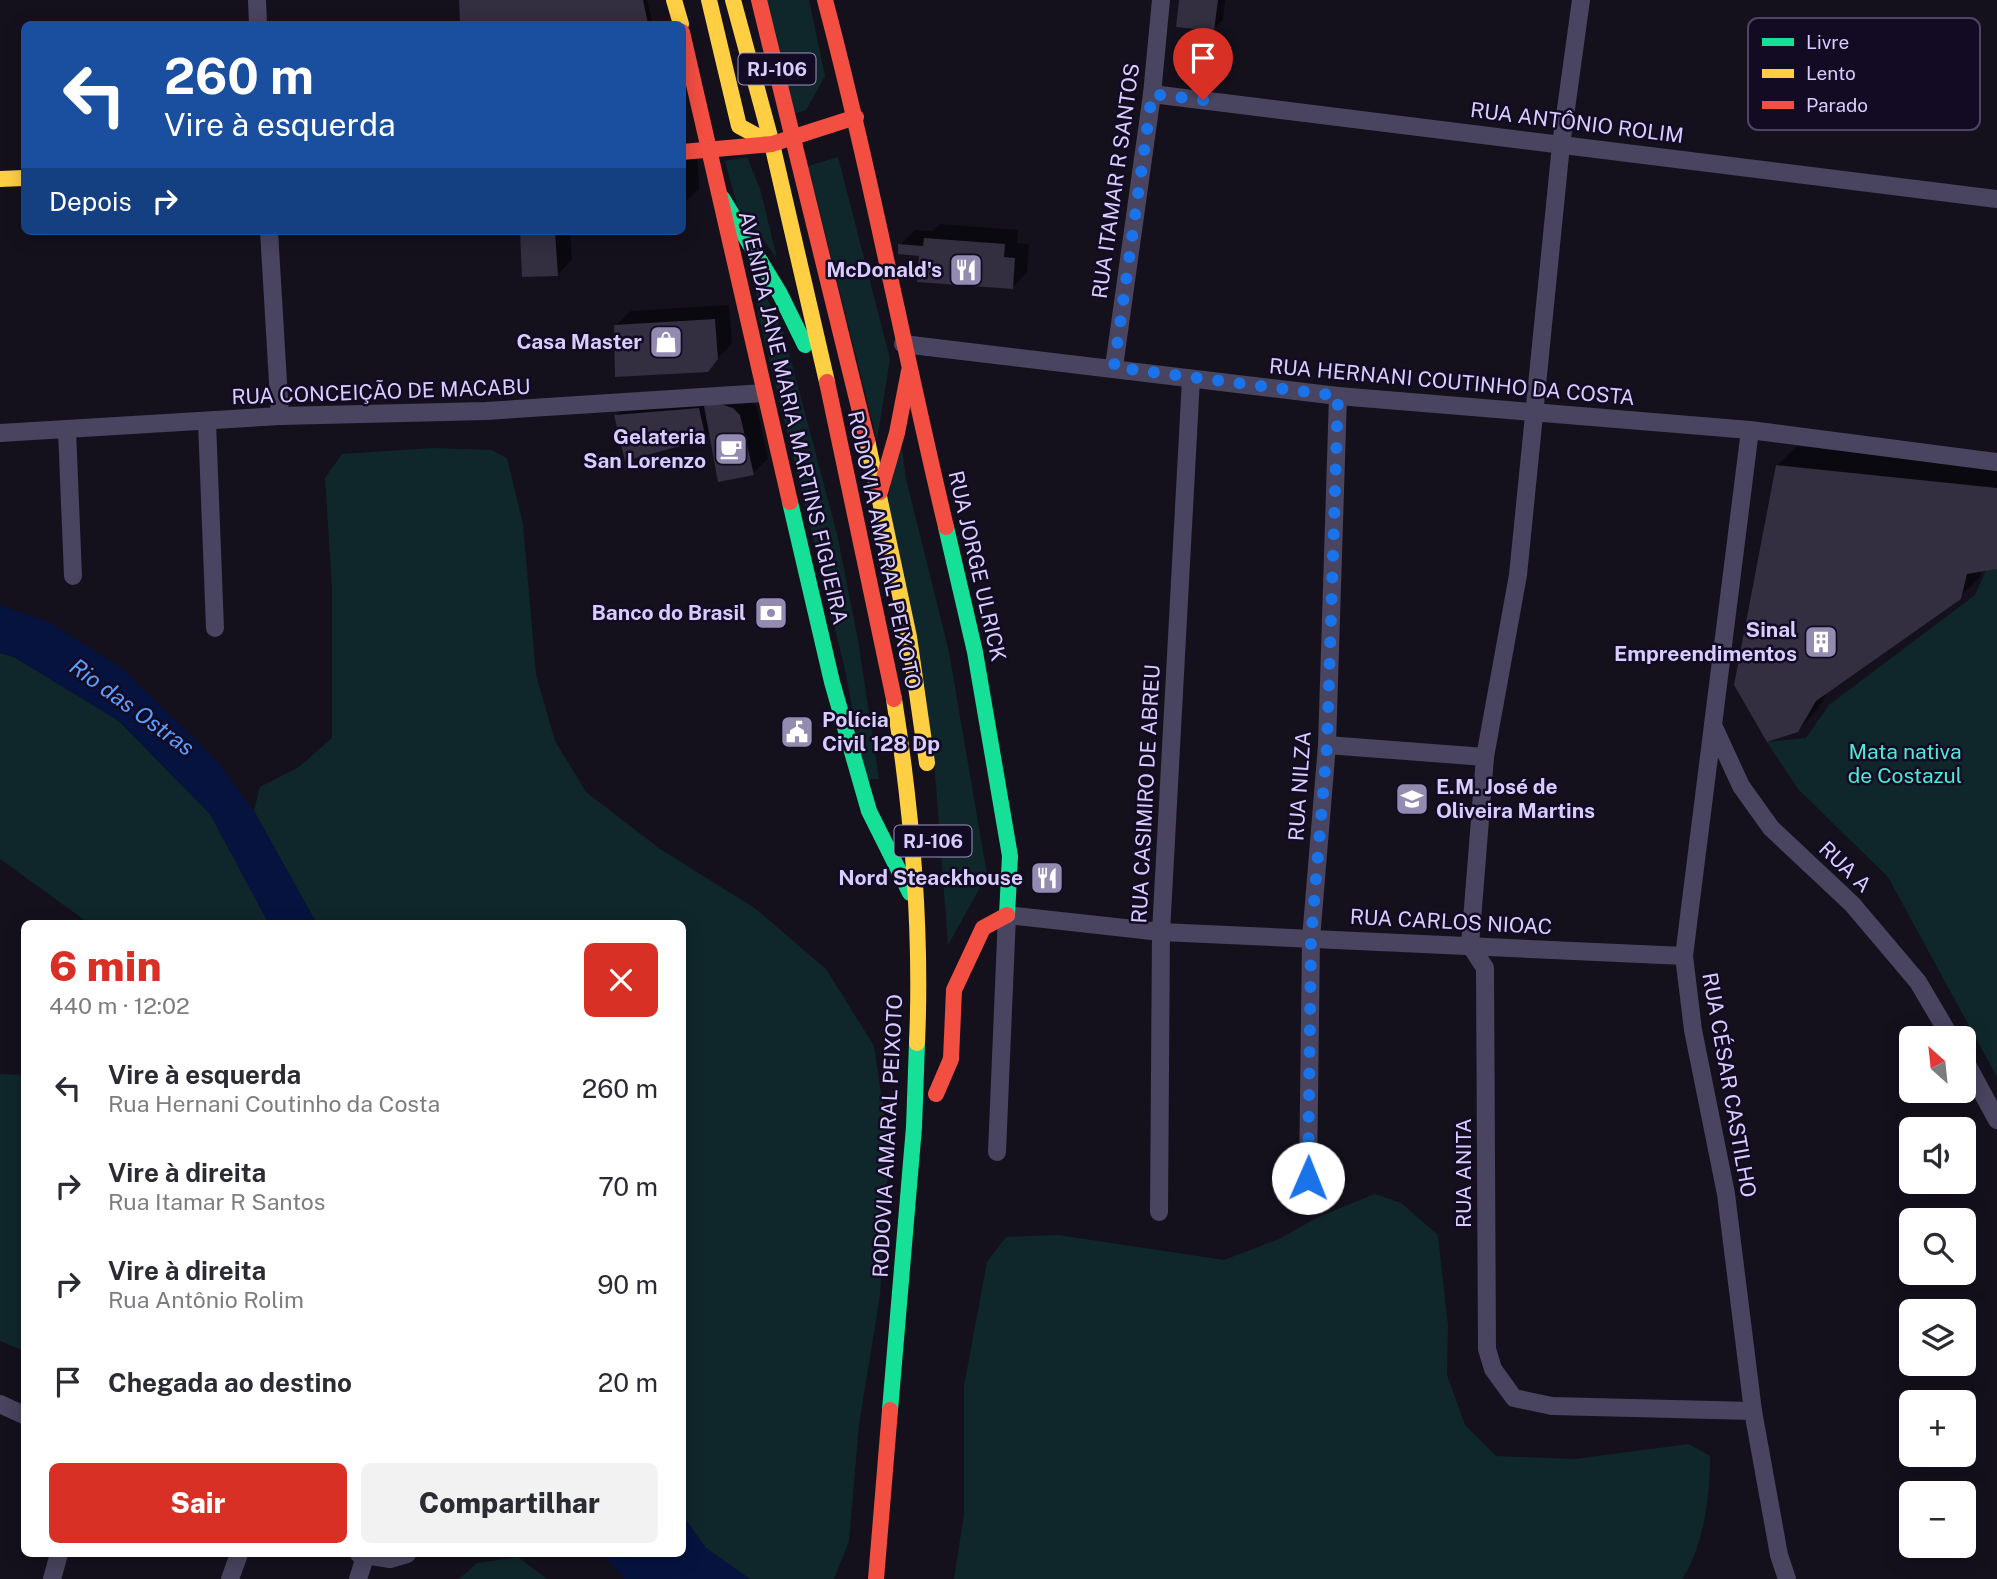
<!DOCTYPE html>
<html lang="pt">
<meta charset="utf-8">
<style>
:root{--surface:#fff;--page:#f2f2f3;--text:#2b2b33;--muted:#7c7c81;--accent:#d93025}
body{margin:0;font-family:"Public Sans",sans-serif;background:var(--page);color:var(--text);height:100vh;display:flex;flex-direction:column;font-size:26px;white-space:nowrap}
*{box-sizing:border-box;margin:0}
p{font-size:23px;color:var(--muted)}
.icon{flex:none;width:38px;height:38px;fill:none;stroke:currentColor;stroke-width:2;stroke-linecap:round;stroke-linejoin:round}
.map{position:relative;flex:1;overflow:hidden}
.sheet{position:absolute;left:21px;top:920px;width:665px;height:637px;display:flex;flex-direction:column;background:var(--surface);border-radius:10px;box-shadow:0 4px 18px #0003}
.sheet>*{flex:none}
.hud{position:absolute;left:21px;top:21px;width:665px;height:214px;border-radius:10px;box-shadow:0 4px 18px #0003;background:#1a4fa0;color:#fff;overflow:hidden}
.needle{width:46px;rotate:333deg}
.controls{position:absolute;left:1899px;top:1026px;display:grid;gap:14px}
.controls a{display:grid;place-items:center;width:77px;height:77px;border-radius:10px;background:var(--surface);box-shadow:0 4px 18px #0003;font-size:35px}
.pin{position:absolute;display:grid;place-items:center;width:60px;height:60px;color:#fff;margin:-72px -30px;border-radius:50% 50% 50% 0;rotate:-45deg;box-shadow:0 0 7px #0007}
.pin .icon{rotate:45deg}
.me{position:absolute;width:77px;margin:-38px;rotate:1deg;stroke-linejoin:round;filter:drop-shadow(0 0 5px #0008)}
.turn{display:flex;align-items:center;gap:24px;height:147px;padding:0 28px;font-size:32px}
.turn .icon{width:91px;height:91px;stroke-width:2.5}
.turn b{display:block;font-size:49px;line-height:60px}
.then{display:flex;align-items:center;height:66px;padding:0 28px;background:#0003;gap:14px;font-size:26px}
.round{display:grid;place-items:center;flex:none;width:74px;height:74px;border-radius:10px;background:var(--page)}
.summary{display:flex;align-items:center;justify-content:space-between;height:119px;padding:0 28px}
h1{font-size:42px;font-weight:800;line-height:52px;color:var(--accent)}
.primary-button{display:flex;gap:14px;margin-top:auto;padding:14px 28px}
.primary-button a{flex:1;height:80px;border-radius:10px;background:var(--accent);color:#fff;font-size:28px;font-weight:800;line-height:80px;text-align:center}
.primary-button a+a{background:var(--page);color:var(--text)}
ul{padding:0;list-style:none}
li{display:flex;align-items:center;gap:21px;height:98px;padding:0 28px}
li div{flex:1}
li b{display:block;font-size:26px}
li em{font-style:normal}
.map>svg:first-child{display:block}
.green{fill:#0f272b}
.water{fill:#06133f}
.shadow{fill:#0007}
.building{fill:#332e40}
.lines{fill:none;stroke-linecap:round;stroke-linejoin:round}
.street{stroke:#49445f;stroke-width:18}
.fast{stroke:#16e098;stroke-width:16}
.slow{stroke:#ffcf43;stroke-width:16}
.jam{stroke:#f24e42;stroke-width:16}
.route{stroke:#1a73e8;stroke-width:12;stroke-dasharray:0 21.6}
.labels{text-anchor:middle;stroke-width:5;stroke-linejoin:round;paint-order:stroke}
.shield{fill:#120b23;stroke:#9d93bd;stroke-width:2}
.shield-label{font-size:19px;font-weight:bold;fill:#d9cdff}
.street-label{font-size:21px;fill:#d9cdff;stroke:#120b23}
.poi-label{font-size:21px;font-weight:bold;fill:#d9cdff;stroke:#120b23;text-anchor:end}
.park-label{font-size:21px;fill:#4eead7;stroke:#120b23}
.water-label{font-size:23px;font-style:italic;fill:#5b9eff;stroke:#120b23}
.key{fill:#120b23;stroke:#4e4565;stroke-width:2}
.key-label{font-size:19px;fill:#d9cdff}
</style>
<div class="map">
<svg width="1997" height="1579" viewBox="0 0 1997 1579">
<rect width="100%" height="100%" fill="#14111d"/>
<g class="green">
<polygon points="767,0 809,0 825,76 806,110 793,114"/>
<polygon points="747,157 760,189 777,258 737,205 725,161"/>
<polygon points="838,157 890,359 877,440 808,166"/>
<polygon points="755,273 784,334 837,534 858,640 879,779 865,779 846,674 758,313"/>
<polygon points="901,442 906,479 949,652 987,875 948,945 933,746 888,497"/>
<polygon points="432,448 491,450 507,458 523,524 536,675 555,741 586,792 660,849 756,909 826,969 874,1046 889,1146 880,1295 859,1425 849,1541 834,1579 750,1579 706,1548 683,1516 682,924 317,924 254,811 260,787 299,767 332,738 332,587 325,478 342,454"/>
<polygon points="1987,568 1997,569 1997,1077 1888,877 1798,789 1767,742 1806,738 1829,705 1975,595"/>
<polygon points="0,653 14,657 119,721 210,814 269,924 90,924 0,859"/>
<polygon points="0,1074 24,1075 24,1351 0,1341"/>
<path d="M1375 1194 1401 1203 1438 1235 1448 1326 1447 1375 1465 1425 1496 1456 1575 1459 1689 1444 1710 1456C1710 1495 1704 1546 1682 1579H954L964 1514V1386L987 1262 1006 1237 1058 1235 1224 1260 1279 1239 1320 1216Z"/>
<polygon points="518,1557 547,1579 459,1579 477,1563"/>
</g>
<g class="water">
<polygon points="0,605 49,622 123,669 217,761 254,811 317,924 269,924 210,814 119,721 14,657 0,653"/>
<polygon points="683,1516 706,1548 750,1579 625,1579 603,1554 682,1554"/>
</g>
<g class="shadow">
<polygon points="460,0 647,0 653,24 462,24"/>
<polygon points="1181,0 1225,0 1223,20 1213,29"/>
<polygon points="697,144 699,189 682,204 682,145"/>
<polygon points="940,224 1018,230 1017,243 1029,244 1027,272 1013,287 900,245 915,230 932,231"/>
<polygon points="522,231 570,231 572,260 558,274"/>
<polygon points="729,305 732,343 707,370 616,325 631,311"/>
<polygon points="747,394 757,408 768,459 753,473 711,432 705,437 616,416 636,396"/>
<polygon points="1797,446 1997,467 1997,567 1982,568 1980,577 1960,597 1829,689 1817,710 1797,731 1777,466"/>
</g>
<g class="building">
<polygon points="459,0 643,0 648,24 460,24"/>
<polygon points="1179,0 1218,0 1214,31 1176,27"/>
<polygon points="520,231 555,231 558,276 522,277"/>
<polygon points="924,238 1005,244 1004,257 1015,258 1013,289 917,282 919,256 898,254 898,244 923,246"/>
<polygon points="715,319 718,359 708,372 615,377 614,325"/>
<polygon points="717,403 733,408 740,415 754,475 718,482 704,406"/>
<polygon points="699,408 706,439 625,461 614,415"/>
<polygon points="1776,465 1997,488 1997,569 1967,574 1961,599 1816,701 1798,732 1767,742 1734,685"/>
</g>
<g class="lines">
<g class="street">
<polyline points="257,0 258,24"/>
<polyline points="1581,0 1561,145 1518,575 1485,757 1470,945 1485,968 1487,1349 1493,1369 1514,1398 1552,1406 1753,1411"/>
<polyline points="1152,94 1997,199"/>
<polyline points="269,231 280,416"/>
<polyline points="903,344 1338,396 1750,430 1997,462"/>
<polyline points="1114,367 1152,94 1161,0"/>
<polyline points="207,422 215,628"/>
<polyline points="67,430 73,576"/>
<polyline points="1750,430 1684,956 1693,1030 1726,1194 1753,1411 1779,1555 1787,1579"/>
<polyline points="0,433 280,416 486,411 764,393"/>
<polyline points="1713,725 1741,786 1771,828 1852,904 1918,982 1951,1038"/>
<polyline points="1327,745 1485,757"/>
<polyline points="1964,1059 1997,1120"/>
<polyline points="997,1152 1007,915 1161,932 1684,956"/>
<polyline points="1308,1178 1311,939 1327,745 1338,396"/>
<polyline points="1159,1212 1161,932 1191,379"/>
<polyline points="0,1404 24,1415"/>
<polyline points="359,1554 390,1559 407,1554"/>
<polyline points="52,1579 59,1554"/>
<polyline points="230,1579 239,1554"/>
<polyline points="358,1579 365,1557"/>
</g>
<g class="fast">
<polyline points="722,198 780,294 805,345"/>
<polyline points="790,502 832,682 869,811 910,893"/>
<polyline points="946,527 975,652 1010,856 1007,915"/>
<polyline points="890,1410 914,1127 917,1043"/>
</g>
<g class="slow">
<polyline points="674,0 681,24"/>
<polyline points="709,0 739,126 772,144"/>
<polyline points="733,0 772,144 827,382"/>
<polyline points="0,179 24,178"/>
<polyline points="867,440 909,637 927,763"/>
<path d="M894 699C912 812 922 929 917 1043"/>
</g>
<g class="jam">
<polyline points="759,0 867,440"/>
<path d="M825 0C871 174 904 352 946 527"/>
<polyline points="682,32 790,502"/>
<polyline points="682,152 772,144 856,117"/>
<polyline points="827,382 894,699"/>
<polyline points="880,492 897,433 909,371"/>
<polyline points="936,1094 951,1059 954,990 983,928 1007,915"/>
<polyline points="876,1579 890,1410"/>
</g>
</g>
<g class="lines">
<polyline class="route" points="1203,100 1152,94 1114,367 1338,396 1327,745 1311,939 1308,1178"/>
</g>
<defs>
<symbol id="restaurant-square" viewBox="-11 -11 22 22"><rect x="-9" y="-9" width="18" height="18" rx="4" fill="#948bb0" stroke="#120b23"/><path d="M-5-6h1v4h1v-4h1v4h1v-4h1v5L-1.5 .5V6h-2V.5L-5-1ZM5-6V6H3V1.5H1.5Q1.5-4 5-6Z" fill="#fff"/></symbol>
<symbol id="shop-square" viewBox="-11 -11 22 22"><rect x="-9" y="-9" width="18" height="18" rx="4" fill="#948bb0" stroke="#120b23"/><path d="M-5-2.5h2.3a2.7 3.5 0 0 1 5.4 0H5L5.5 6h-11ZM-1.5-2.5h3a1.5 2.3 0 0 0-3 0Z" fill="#fff"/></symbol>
<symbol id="cafe-square" viewBox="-11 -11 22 22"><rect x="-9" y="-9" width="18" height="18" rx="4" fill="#948bb0" stroke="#120b23"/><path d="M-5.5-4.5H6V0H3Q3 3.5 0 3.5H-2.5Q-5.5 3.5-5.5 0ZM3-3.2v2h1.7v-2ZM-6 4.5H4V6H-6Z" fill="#fff"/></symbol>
<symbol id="bank-square" viewBox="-11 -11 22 22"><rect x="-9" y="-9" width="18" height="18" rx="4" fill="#948bb0" stroke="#120b23"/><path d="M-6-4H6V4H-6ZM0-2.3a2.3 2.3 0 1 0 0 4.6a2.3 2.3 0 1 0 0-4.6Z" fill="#fff"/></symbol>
<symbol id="building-square" viewBox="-11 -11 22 22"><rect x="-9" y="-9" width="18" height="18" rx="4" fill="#948bb0" stroke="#120b23"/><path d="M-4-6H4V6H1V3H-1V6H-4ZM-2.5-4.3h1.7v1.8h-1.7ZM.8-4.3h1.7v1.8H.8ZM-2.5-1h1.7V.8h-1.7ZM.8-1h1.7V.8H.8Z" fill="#fff"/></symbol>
<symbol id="civic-square" viewBox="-11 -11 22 22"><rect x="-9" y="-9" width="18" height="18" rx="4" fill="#948bb0" stroke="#120b23"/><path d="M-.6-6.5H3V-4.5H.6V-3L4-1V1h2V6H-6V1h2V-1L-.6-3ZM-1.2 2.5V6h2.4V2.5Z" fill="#fff"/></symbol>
<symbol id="school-square" viewBox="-11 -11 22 22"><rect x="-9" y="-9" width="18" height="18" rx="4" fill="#948bb0" stroke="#120b23"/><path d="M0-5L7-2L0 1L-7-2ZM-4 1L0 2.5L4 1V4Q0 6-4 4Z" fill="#fff"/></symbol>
</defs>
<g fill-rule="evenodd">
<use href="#restaurant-square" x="947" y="251" width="38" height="38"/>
<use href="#shop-square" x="647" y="323" width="38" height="38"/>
<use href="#cafe-square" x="712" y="430" width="38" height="38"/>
<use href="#bank-square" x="752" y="594" width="38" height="38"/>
<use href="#building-square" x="1802" y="623" width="38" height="38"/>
<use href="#civic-square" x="778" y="713" width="38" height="38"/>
<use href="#school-square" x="1393" y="780" width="38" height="38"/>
<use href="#restaurant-square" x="1028" y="859" width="38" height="38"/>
</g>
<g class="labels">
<g class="shield">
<rect x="738.5" y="53.5" width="77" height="31" rx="5"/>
<rect x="894.5" y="825.5" width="77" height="31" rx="5"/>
</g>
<g class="shield-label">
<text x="777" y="76">RJ-106</text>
<text x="933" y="848">RJ-106</text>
</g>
<g class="street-label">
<text transform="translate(1577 123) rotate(7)" y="7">RUA ANTÔNIO ROLIM</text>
<text transform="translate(1116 181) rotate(-82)" y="7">RUA ITAMAR R SANTOS</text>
<text transform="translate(1452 382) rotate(5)" y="7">RUA HERNANI COUTINHO DA COSTA</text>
<text transform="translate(381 392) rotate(-2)" y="7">RUA CONCEIÇÃO DE MACABU</text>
<text transform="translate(793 418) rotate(77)" y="7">AVENIDA JANE MARIA MARTINS FIGUEIRA</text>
<text transform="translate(884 550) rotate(78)" y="7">RODOVIA AMARAL PEIXOTO</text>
<text transform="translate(977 566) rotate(77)" y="7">RUA JORGE ULRICK</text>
<text transform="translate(1300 786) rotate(-86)" y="7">RUA NILZA</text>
<text transform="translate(1146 794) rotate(-87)" y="7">RUA CASIMIRO DE ABREU</text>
<text transform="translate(1845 867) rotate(44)" y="7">RUA A</text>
<text transform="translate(1451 922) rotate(3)" y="7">RUA CARLOS NIOAC</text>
<text transform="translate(1729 1085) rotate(80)" y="7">RUA CÉSAR CASTILHO</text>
<text transform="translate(888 1136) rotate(-87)" y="7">RODOVIA AMARAL PEIXOTO</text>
<text transform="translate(1464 1173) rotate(-90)" y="7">RUA ANITA</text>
</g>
<g class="poi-label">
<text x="942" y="277">McDonald's</text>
<text x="642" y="349">Casa Master</text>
<text x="706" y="444">Gelateria<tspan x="706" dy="24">San Lorenzo</tspan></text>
<text x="746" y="620">Banco do Brasil</text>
<text x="1797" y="637">Sinal<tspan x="1797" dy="24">Empreendimentos</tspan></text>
<text x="822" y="727" text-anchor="start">Polícia<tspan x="822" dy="24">Civil 128 Dp</tspan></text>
<text x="1436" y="794" text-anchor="start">E.M. José de<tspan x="1436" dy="24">Oliveira Martins</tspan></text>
<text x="1023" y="885">Nord Steackhouse</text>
</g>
<g class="park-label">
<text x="1905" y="759">Mata nativa<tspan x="1905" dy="24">de Costazul</tspan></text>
</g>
<g class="water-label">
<text transform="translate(132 707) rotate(36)" y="8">Rio das Ostras</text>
</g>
</g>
<rect x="1748" y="18" width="232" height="112" rx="10" class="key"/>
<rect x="1762" y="38" width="32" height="8" fill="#16e098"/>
<rect x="1762" y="69" width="32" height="9" fill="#ffcf43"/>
<rect x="1762" y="101" width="32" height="8" fill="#f24e42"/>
<g class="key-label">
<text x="1806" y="49">Livre</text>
<text x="1806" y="80">Lento</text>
<text x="1806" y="112">Parado</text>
</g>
</svg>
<div class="controls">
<a><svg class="needle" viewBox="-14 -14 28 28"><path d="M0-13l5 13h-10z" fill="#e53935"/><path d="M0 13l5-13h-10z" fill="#7c7c81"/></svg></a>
<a><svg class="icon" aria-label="sound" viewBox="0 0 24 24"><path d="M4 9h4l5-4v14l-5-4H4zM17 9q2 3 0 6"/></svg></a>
<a><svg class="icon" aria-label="search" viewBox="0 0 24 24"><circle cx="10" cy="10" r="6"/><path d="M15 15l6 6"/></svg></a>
<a><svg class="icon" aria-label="layers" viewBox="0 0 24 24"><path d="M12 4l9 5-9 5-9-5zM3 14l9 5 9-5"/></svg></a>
<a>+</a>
<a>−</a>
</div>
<div class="pin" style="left:1203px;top:100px;background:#d93025"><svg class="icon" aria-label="arrive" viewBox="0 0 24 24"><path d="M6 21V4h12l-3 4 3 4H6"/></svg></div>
<svg class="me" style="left:1308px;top:1178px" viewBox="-20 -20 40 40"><circle r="19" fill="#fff"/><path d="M0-13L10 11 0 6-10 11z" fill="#1a73e8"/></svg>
<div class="hud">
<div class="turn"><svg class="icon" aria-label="left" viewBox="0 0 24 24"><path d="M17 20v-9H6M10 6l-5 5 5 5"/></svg><div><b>260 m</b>Vire à esquerda</div></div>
<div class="then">Depois<svg class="icon" aria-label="right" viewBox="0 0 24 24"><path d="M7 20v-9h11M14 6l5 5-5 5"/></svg></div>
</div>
<section class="sheet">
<div class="summary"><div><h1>6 min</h1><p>440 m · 12:02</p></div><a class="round" style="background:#d93025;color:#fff"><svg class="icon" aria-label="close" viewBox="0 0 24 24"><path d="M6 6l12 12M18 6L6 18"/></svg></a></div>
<ul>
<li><svg class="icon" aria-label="left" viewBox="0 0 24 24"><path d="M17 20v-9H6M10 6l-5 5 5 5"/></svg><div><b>Vire à esquerda</b><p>Rua Hernani Coutinho da Costa</p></div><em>260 m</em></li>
<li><svg class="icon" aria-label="right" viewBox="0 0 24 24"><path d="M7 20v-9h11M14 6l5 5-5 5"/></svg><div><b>Vire à direita</b><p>Rua Itamar R Santos</p></div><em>70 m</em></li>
<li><svg class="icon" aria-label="right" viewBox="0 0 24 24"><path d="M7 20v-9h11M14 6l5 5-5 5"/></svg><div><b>Vire à direita</b><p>Rua Antônio Rolim</p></div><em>90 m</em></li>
<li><svg class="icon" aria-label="arrive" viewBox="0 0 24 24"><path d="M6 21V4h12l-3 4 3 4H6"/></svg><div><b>Chegada ao destino</b></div><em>20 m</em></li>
</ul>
<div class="primary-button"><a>Sair</a><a>Compartilhar</a></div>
</section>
</div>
